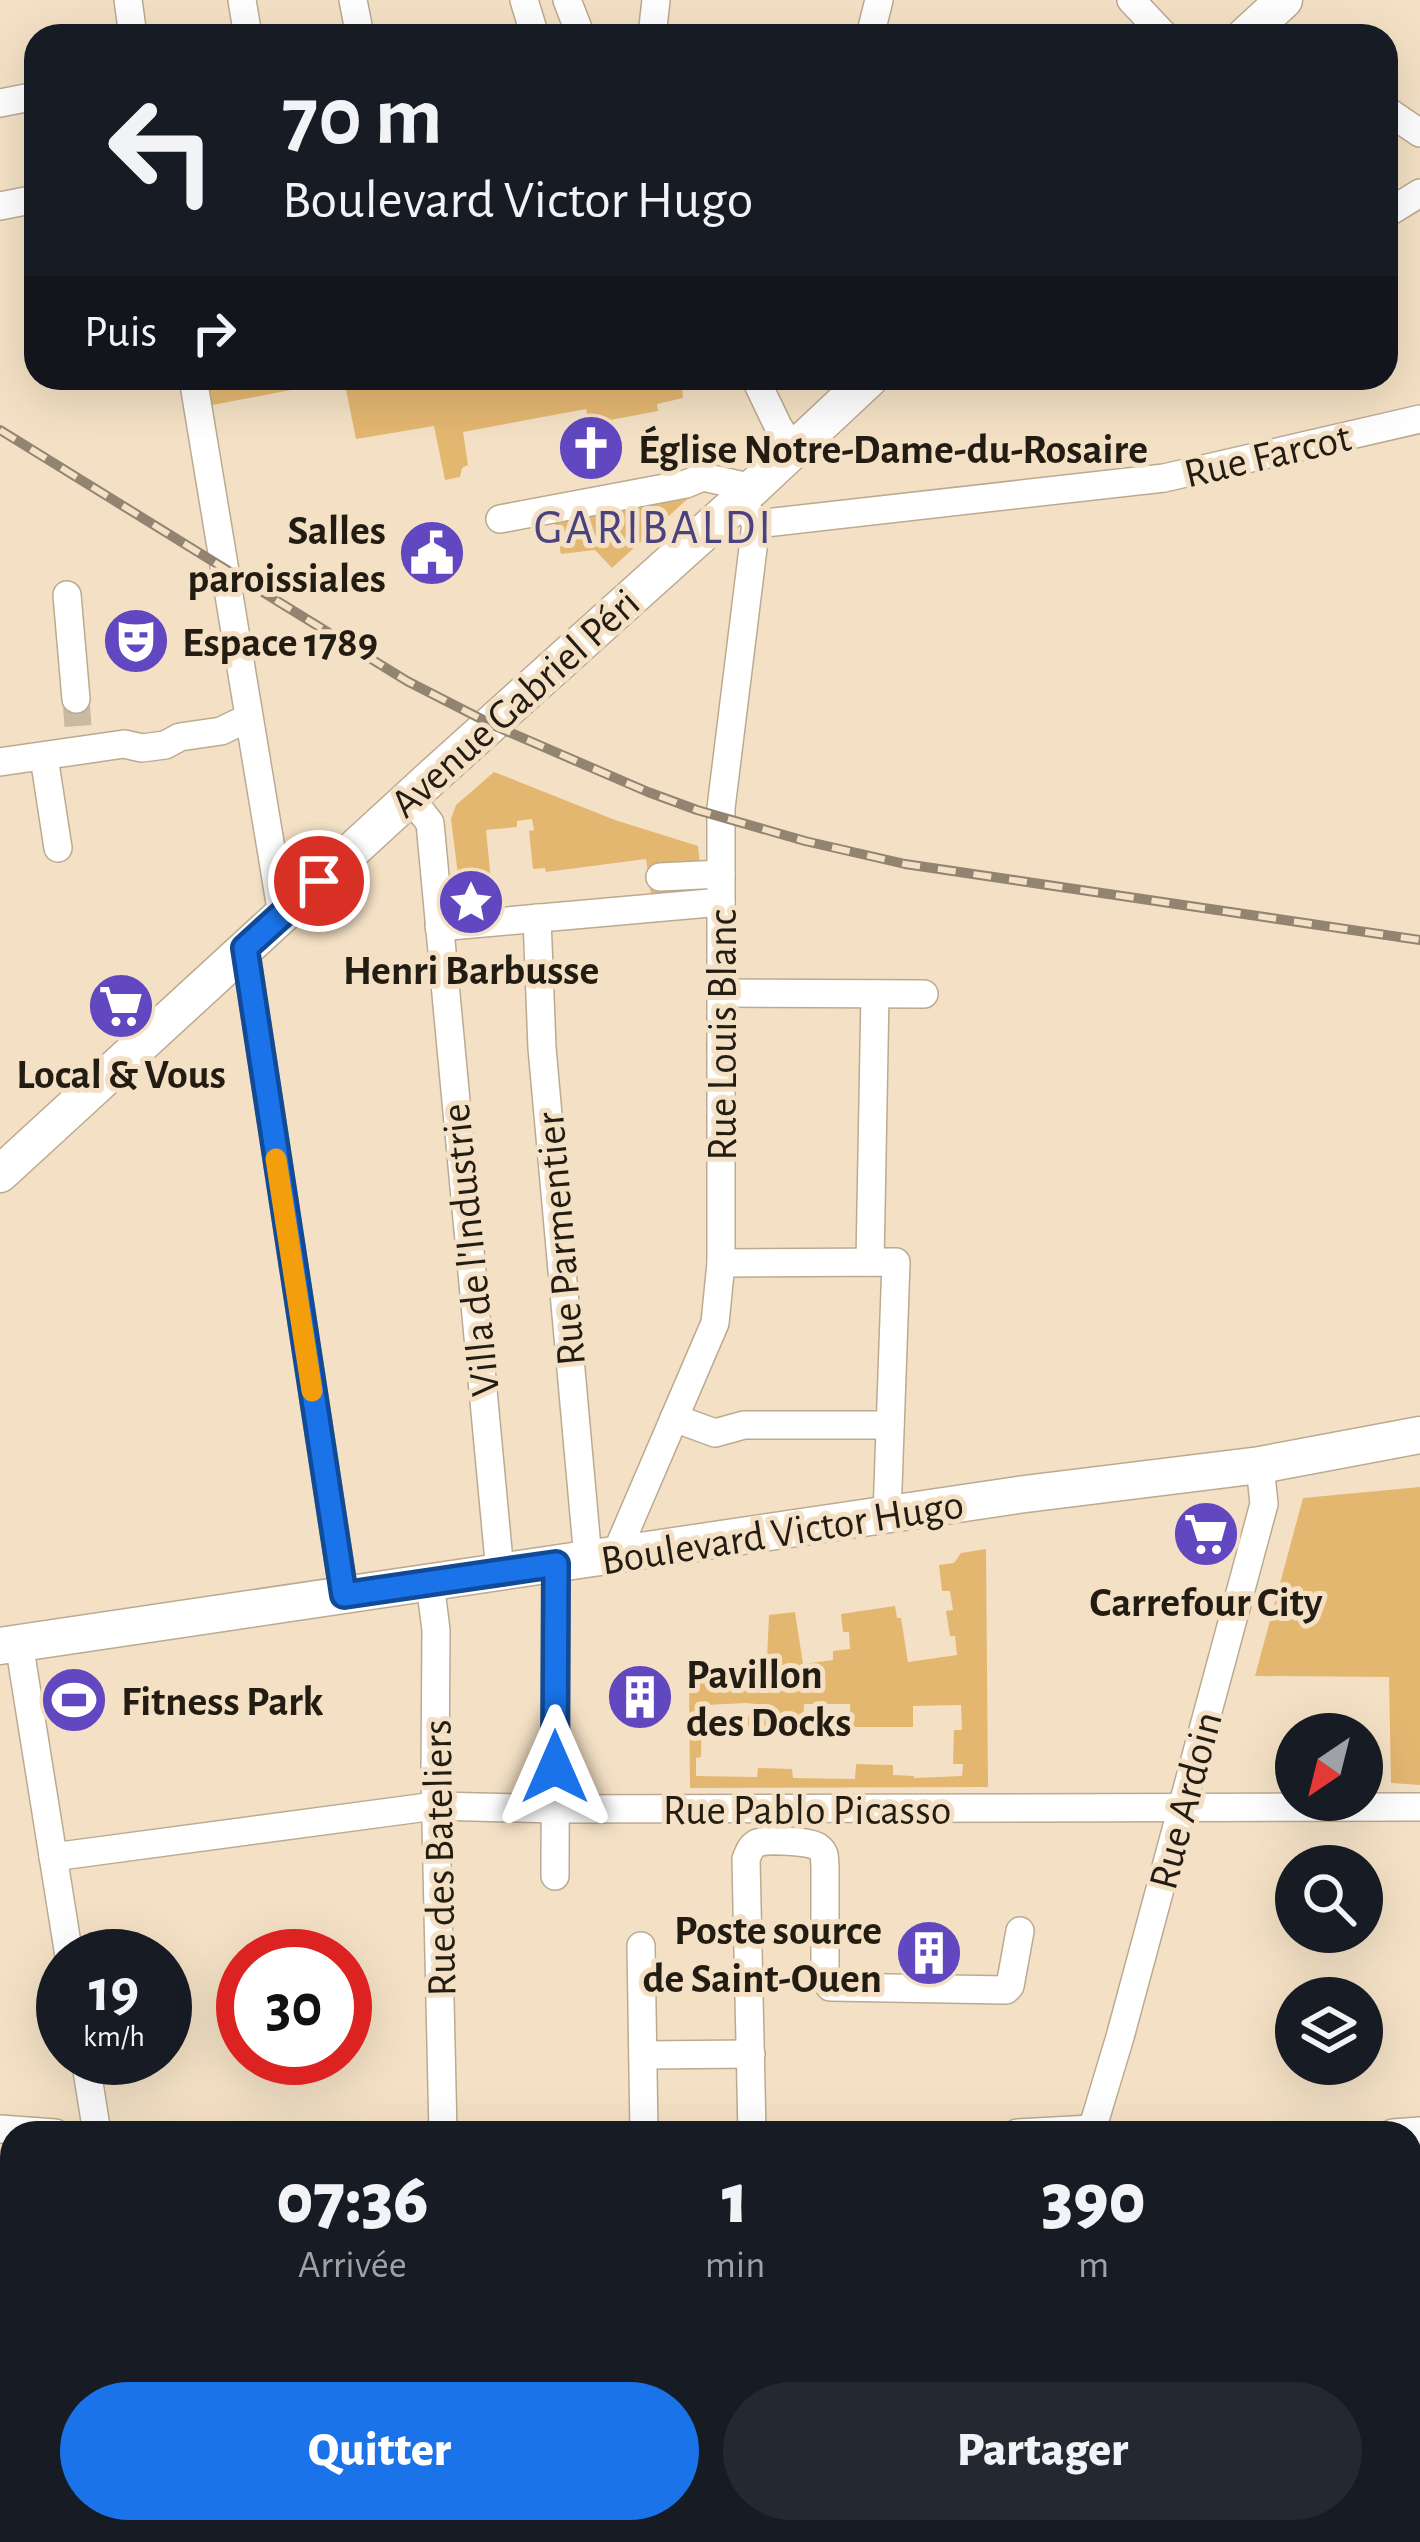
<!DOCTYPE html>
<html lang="fr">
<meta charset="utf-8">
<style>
:root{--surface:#171b24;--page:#242831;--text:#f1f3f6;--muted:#9ea1a6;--accent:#1a73e8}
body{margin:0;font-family:"Alegreya Sans",sans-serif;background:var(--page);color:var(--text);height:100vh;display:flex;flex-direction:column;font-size:45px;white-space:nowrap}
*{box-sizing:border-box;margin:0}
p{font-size:39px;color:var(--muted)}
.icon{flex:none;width:66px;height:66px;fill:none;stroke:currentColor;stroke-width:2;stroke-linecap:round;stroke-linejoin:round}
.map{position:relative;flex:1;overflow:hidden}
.side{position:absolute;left:0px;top:2121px;width:1422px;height:423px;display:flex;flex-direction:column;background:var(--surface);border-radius:36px 36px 0 0;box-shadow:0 12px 48px #0002}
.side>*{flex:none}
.banner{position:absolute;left:24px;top:24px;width:1374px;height:366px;border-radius:36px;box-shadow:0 12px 48px #0002;background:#171b24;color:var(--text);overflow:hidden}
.needle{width:78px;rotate:215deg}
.buttons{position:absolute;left:1275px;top:1713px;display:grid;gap:24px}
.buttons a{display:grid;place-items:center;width:108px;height:108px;border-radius:50%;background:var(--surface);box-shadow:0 12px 48px #0002;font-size:60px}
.speed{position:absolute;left:36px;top:1929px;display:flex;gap:24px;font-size:60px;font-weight:700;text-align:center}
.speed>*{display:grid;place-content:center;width:156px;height:156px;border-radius:50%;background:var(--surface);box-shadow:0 12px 48px #0002;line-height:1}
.speed small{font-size:30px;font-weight:400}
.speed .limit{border:18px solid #d22;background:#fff;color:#111}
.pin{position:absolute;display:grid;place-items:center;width:102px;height:102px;color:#fff;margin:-51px;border:6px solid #fff;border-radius:50%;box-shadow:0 3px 12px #0007}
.me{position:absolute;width:132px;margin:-66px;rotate:0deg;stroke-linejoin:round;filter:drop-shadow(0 0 9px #0008)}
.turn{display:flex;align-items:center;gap:42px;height:252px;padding:0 60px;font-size:54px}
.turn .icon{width:156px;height:156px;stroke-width:2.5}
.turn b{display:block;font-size:84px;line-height:102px}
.then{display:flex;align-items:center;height:114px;padding:0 60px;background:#0003;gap:24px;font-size:45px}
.eta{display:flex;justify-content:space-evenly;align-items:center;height:204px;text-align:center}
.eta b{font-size:72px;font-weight:800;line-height:84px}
.button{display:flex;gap:24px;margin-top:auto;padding:24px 60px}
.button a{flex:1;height:138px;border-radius:72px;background:var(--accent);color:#fff;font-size:48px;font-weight:800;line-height:138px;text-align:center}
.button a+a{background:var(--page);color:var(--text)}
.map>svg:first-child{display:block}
.green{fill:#e4b771;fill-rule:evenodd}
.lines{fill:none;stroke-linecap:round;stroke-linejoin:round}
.minor-tunnel{stroke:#cabaa1;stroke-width:27;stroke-dasharray:27 14;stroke-linecap:butt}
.minor-casing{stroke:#bcaa90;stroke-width:30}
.major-casing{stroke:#bcaa90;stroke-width:39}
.minor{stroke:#fff;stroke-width:27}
.major{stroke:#fff;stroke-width:36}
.rail-casing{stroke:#928471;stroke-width:10}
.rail{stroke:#f4e1c5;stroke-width:6;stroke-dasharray:18;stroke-linecap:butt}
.route-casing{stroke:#114b97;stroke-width:30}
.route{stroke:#1a73e8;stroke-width:21}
.slow{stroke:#f59e0b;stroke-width:21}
.labels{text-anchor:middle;stroke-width:10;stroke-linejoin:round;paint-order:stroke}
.poi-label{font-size:42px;font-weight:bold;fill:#231c12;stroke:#f4e1c5;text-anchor:start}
.street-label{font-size:42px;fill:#231c12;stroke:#f4e1c5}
.quarter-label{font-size:48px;letter-spacing:3px;fill:#4a417f;stroke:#f4e1c5}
</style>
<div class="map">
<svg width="1420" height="2542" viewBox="0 0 1420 2542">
<rect width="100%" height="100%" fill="#f4e1c5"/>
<g class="green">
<polygon points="207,378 718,378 718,380 703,382 702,380 682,386 683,398 657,404 658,411 589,424 586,409 463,432 468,465 462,468 460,477 445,480 434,426 356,439 344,380 212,405"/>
<polygon points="695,492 612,568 595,550 561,554 554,518"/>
<polygon points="494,772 615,820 698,846 702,882 693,891 651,895 646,859 546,872 545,868 533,869 529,831 534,830 532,819 517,821 517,827 486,830 491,880 459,883 451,819 456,805"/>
<polygon points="1420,1487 1420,1785 1391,1783 1389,1677 1255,1676 1303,1498"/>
<path d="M986 1549 988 1787 690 1788 689 1681H766L769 1615 795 1612 803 1664 833 1660V1651L850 1649 849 1632H843L841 1614 895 1606 897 1618H901L908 1662 957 1655 955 1636H950L946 1611 953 1610 950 1591H942L939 1565 954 1563 961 1553ZM746 1703 756 1704V1715L748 1716V1726L803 1728 804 1704H850L851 1727H913V1706L961 1705 962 1730H954L953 1764H963L962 1776 914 1778V1776L893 1775V1765L856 1764 855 1779 793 1778 792 1769 758 1768 757 1777 696 1776V1758L701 1757 702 1718 706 1717V1705Z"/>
<polygon points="0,2225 12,2229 12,2385 0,2385"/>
</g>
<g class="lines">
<polyline class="minor-tunnel" points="76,699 78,726"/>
<defs>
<g id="minor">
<polyline points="128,0 133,36"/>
<polyline points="242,0 248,36"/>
<polyline points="353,0 360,36"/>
<polyline points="524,0 535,36"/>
<polyline points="567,0 581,36"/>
<polyline points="1131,0 1165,36"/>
<polyline points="652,36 656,0"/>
<polyline points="870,36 879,0"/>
<polyline points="0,103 36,96"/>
<polyline points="1386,110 1420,133"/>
<polyline points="0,206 36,199"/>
<polyline points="1386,214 1420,193"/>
<polyline points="193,378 282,915"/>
<polyline points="755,378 778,426 793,449"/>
<polyline points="500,519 686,484 703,477 753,488"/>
<polyline points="756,524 1164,478 1420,419"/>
<polyline points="67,595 76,699"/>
<polyline points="44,757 58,848"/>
<polyline points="0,762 124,744 142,748 165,745 180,737 221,731 248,718"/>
<polyline points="410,797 430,823 500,1572"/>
<polyline points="660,877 721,874"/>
<polyline points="537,918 542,1048 588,1559"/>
<polyline points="439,927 721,902"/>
<polyline points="245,948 344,1595"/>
<polyline points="722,993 924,994"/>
<polyline points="870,1262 875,994"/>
<polyline points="721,1263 896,1262 887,1515"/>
<polyline points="674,1418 715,1433 744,1425 890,1425"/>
<polyline points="615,1556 715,1323 721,1263 721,808 756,524 741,499"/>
<polyline points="430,1583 436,1630 435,1778 443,2133"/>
<polyline points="19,1643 69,1956"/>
<polyline points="53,1857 435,1806 555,1809 1420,1807"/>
<polyline points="555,1876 556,1564"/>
<polyline points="641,1946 644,2133"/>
<polyline points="643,2055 751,2054"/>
<polyline points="85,2058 97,2133"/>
<polyline points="0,2129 55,2133"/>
<path d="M752 2133 746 1859C749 1852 750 1847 757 1843 767 1839 811 1841 818 1847 826 1853 824 1857 825 1866V1980L830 1987 1006 1990 1010 1986 1020 1931"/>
<polyline points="1017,2133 1091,2129"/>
<polyline points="1091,2133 1120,2037 1264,1504 1260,1465"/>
<polyline points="1393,2133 1420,2131"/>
<polyline points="1410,2329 1420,2328"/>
<polyline points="0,2461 12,2460"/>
<polyline points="431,2532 432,2542"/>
<polyline points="718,2532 718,2542"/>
<polyline points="620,2542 620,2532"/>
<polyline points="1019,2542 1021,2532"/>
<polyline points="1063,2542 1065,2532"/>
<polyline points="1282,2542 1283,2532"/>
</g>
<g id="major">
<polyline points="1245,36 1284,0"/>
<polyline points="0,1174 430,779 741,499 870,378"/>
<polyline points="0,1646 1018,1495 1260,1465 1420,1435"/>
</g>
</defs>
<use href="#minor" class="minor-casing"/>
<use href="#major" class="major-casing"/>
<use href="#minor" class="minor"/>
<use href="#major" class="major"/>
<defs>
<polyline id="rail" points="0,430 407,681 495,726 648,792 697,810 805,841 905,864 1420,940"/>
</defs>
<use href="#rail" class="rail-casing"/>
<use href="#rail" class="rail"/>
</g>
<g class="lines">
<defs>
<polyline id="route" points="319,881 245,948 344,1595 556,1564 555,1767"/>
</defs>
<use href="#route" class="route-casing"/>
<use href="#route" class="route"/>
<polyline class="slow" points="276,1159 312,1391"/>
</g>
<defs>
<symbol id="church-disc" viewBox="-11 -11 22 22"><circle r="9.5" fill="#6148c0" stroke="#f4e1c5"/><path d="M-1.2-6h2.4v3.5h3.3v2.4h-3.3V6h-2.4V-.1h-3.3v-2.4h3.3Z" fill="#fff"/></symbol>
<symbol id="civic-disc" viewBox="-11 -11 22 22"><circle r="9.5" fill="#6148c0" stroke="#f4e1c5"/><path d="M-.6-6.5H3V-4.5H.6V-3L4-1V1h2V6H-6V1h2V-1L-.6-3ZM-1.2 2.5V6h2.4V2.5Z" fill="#fff"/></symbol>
<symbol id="theatre-disc" viewBox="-11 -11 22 22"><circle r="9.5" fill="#6148c0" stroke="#f4e1c5"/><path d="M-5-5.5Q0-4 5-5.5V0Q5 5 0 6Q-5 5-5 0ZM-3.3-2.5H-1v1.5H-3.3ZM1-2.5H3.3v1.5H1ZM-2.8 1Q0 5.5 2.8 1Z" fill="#fff"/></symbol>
<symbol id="sight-disc" viewBox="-11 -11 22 22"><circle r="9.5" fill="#6148c0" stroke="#f4e1c5"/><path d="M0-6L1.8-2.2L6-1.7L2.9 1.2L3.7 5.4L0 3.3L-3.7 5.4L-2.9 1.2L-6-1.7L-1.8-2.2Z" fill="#fff"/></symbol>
<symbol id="supermarket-disc" viewBox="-11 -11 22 22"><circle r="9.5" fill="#6148c0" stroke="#f4e1c5"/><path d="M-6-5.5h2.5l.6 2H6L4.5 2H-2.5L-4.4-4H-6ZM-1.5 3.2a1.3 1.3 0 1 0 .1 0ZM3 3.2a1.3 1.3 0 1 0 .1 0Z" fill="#fff"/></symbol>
<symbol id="building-disc" viewBox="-11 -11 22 22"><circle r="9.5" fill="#6148c0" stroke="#f4e1c5"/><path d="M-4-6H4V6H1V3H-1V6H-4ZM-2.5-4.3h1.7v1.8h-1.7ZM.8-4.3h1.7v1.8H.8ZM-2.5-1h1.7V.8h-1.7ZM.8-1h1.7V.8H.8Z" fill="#fff"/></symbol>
<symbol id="stadium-disc" viewBox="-11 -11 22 22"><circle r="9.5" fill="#6148c0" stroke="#f4e1c5"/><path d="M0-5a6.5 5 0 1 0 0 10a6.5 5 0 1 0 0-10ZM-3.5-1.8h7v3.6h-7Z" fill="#fff"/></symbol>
</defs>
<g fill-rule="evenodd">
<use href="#church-disc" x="553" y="410" width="76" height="76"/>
<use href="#civic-disc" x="394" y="515" width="76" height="76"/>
<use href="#theatre-disc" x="98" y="603" width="76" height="76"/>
<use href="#sight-disc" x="433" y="864" width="76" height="76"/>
<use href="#supermarket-disc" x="83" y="968" width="76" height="76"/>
<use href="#supermarket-disc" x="1168" y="1496" width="76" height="76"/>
<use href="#building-disc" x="602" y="1659" width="76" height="76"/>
<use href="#stadium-disc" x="36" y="1662" width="76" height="76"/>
<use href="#building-disc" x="891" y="1915" width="76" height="76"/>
</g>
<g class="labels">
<g class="poi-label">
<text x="638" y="463">Église Notre-Dame-du-Rosaire</text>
<text x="386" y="544" text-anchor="end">Salles<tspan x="386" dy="48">paroissiales</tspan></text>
<text x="182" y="656">Espace 1789</text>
<text x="471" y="984" text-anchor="middle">Henri Barbusse</text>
<text x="121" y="1088" text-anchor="middle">Local &amp; Vous</text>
<text x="1206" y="1616" text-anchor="middle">Carrefour City</text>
<text x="686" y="1688">Pavillon<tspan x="686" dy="48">des Docks</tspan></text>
<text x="121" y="1715">Fitness Park</text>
<text x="882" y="1944" text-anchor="end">Poste source<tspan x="882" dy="48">de Saint-Ouen</tspan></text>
</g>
<g class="street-label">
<text transform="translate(1267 454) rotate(-13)" y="15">Rue Farcot</text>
<text transform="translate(514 702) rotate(-42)" y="15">Avenue Gabriel Péri</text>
<text transform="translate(721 1035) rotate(-90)" y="15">Rue Louis Blanc</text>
<text transform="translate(559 1239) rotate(-95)" y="15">Rue Parmentier</text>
<text transform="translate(469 1250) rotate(-96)" y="15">Villa de l'Industrie</text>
<text transform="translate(782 1531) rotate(-9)" y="15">Boulevard Victor Hugo</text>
<text transform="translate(1184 1800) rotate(-75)" y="15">Rue Ardoin</text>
<text x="807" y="1824">Rue Pablo Picasso</text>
<text transform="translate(438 1858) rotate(-91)" y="15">Rue des Bateliers</text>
</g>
<g class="quarter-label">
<text x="654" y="543">GARIBALDI</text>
</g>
</g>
</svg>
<div class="buttons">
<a><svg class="needle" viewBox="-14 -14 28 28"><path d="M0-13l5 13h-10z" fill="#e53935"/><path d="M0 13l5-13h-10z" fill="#9ea1a6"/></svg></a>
<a><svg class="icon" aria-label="search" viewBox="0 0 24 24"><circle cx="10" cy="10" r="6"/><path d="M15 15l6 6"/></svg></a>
<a><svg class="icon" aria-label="layers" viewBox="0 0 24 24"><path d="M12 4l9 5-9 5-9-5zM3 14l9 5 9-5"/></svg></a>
</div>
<div class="speed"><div>19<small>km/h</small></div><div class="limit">30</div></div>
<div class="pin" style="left:319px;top:881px;background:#d93025"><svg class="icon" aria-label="arrive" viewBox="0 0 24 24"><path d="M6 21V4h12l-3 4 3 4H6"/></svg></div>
<svg class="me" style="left:555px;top:1767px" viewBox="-20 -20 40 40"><path d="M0-17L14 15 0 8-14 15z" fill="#1a73e8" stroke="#fff" stroke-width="4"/></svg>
<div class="banner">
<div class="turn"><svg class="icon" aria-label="left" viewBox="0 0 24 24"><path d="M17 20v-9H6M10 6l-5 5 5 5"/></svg><div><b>70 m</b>Boulevard Victor Hugo</div></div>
<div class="then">Puis<svg class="icon" aria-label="right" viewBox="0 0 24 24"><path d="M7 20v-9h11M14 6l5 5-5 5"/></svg></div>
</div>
<section class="side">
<div class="eta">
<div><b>07:36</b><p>Arrivée</p></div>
<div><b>1</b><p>min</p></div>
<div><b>390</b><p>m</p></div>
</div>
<div class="button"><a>Quitter</a><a>Partager</a></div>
</section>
</div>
